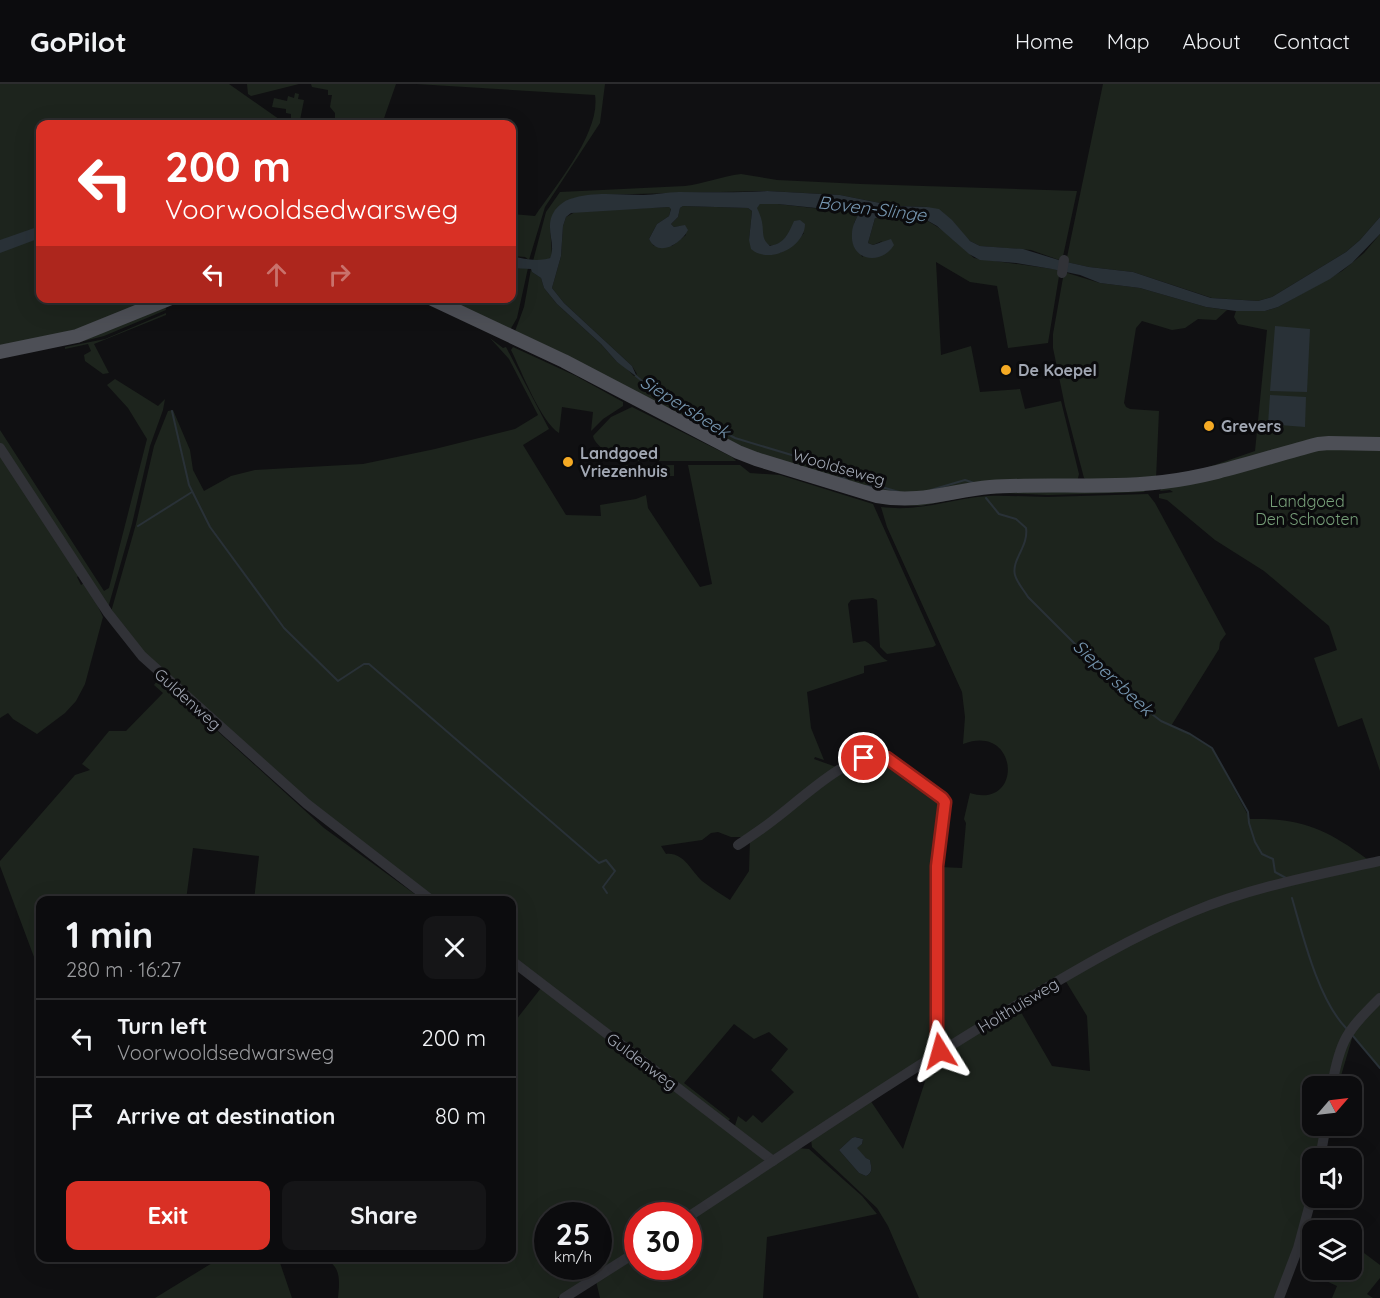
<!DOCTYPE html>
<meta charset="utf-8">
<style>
:root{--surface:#0c0c0e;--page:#151517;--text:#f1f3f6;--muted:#9a9b9e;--line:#2c2c2e;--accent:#d93025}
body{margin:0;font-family:Quicksand,sans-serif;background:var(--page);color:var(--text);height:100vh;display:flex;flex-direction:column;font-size:22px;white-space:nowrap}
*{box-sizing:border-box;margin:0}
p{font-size:20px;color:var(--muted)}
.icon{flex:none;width:33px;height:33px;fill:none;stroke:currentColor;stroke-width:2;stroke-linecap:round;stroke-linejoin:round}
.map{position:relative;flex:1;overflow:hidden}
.sheet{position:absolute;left:36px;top:812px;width:480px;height:366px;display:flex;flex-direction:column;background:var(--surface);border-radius:12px;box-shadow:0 6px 24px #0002,0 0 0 2px var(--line)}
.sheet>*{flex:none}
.guide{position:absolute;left:36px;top:36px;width:480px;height:183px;border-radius:12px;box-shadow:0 6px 24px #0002,0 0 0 2px var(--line);background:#d93025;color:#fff;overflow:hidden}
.needle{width:39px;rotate:62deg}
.controls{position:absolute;left:1302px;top:992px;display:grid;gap:12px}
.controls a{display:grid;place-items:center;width:60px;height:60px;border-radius:12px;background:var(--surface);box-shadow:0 6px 24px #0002,0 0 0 2px var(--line);font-size:30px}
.speed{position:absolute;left:534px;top:1118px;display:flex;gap:12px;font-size:30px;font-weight:700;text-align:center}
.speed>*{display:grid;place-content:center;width:78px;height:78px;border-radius:50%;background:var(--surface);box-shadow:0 6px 24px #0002,0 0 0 2px var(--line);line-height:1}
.speed small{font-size:15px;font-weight:400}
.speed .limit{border:9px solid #d22;background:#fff;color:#111}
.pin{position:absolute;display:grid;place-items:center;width:51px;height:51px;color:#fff;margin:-26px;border:3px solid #fff;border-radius:50%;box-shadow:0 2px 6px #0007}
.me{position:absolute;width:66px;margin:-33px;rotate:352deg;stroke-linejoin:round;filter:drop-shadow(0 0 4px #0008)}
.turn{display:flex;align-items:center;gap:21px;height:126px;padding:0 30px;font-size:27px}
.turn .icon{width:78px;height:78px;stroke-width:2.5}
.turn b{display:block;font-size:42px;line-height:51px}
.lanes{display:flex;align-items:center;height:57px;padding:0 30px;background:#0003;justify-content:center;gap:30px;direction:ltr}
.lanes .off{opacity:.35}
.round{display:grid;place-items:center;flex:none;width:63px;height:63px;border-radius:12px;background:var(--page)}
.overview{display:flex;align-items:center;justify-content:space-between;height:102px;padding:0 30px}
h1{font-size:36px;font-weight:800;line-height:45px}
.primary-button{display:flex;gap:12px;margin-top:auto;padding:12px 30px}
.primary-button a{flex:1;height:69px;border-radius:12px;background:var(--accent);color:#fff;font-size:24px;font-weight:800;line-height:69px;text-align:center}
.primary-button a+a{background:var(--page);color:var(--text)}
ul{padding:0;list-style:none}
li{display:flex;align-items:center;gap:18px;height:78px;padding:0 30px;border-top:2px solid var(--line)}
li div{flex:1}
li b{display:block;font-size:22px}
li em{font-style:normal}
header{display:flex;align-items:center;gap:36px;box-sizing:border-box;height:84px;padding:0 30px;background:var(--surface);border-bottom:2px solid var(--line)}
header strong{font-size:28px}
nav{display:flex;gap:33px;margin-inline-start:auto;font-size:21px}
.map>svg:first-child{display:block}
.green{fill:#1d241d;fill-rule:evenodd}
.water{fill:#293137}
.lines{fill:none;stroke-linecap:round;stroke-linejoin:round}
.stream{stroke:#293137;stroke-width:2}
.minor{stroke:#313237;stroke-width:10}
.major{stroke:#4d4f56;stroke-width:14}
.route-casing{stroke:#8d1f18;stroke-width:15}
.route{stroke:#d93025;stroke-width:10}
.poi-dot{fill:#f5aa24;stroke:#0b0b0d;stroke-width:2}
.labels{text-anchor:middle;stroke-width:6;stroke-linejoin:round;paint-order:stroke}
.poi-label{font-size:16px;font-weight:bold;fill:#a1a7b3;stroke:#0b0b0d;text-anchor:start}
.street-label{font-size:16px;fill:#a1a7b3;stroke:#0b0b0d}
.park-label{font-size:16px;fill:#779f79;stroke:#0b0b0d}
.water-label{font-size:18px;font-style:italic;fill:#7696b0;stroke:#0b0b0d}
</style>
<header>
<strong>GoPilot</strong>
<nav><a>Home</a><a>Map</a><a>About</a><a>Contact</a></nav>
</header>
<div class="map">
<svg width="1380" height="1214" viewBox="0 0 1380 1214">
<rect width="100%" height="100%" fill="#101012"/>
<g class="green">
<polygon points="0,0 229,0 286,40 40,40 40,214 159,215 104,238 0,265"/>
<polygon points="247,0 299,0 251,12 248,10"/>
<polygon points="311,0 396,0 382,40 355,40 335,36 335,29 330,23 332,11 328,11 328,6 312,3"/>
<path d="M416 0H605L600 39 545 123 529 176 525 173 512 172V130L535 132C556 101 601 48 595 11Z"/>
<polygon points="1103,0 1380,0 1380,133 1360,156 1346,168 1272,213 1258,217 1212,214 1133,188 1089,183 1066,178"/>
<polygon points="295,9 299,10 298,15 304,16 300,36 291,35 291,30 286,29 286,25 272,23 274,14 287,17 288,12 294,14"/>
<path d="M741 90 777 96 861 100 1077 107 1062 177 1031 166 980 162 970 157 927 123 895 122 840 111 767 107 591 111 550 141 552 172 547 176 533 177 546 128 560 108 685 102C704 100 722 92 741 90Z"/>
<path d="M760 120H778L856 129 858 131 854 139 862 173 882 157 873 161 868 159 875 134H923L944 147 974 174 1060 186 1048 259 1008 264 997 202 970 198 936 178 941 271 971 262 980 308 1020 305 1025 325 1061 317 1079 390 1077 398 901 413 767 375 514 250 524 223 531 185 532 188 541 194 544 204 557 220 601 260 617 278 624 282 634 292 637 290 632 282 564 219 552 204 561 172 563 142 566 133 577 127 669 123 671 124 669 132 657 140 649 155 654 162H672L686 151 681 142 674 143 671 140 678 133 680 124 683 122 748 124 752 127 749 156 780 169 796 158 804 149 791 146 782 158 772 162 766 160C760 148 762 137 756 123Z"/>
<polygon points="1380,150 1380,687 1362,634 1338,643 1314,574 1337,566 1329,542 1264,487 1215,456 1167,416 1159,414 1159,410 1173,408 1170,406 1160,407 1163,401 1162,399 1255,367 1267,246 1238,240 1234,233 1236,227 1265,227 1278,223 1342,187 1364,169"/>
<polygon points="512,184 528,184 517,234 510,246 437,215 512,214"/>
<polygon points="1064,188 1100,199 1140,204 1206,223 1227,226 1216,236 1198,235 1185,244 1172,246 1142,237 1136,244 1124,319 1126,323 1130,325 1159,327 1156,395 1087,396 1084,394 1065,322 1053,264 1053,250"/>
<polygon points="165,220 166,226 104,252 80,258"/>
<polygon points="166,229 166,231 94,260 109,289 103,290 85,277 84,271 91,267 88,260 65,265 65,263 105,255"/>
<path d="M490 254 503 264 506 263 549 345 523 361 566 431 601 432 600 421 636 415 646 411 648 424 700 503 712 500 688 381H740L750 389 780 391 873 420 936 561 933 563 887 570 880 563 877 516 873 514 851 516 848 520 853 559 865 557C875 562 878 572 888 577L864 582V589L807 608 811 644 824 676 815 673 814 675 839 684 744 753H731L718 748 711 749 702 756 661 762 666 770C684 768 691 787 702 797 711 804 721 810 730 816L749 787 750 756 851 682 881 675 941 717 934 968 773 1071 734 1045 738 1032 746 1038 753 1031 762 1039 794 1008 771 986 788 965 769 948 754 955 734 940 684 999 730 1035 728 1037 512 875V816H434L337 742 153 579 111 528 136 440 154 362 168 327 173 326 190 366 193 386 204 407 231 392 255 386 363 380 435 365 515 345 538 331 509 275Z"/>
<path d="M513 263 576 292 623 318V322L603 335 591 347 593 328 562 323 559 349C541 338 521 286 511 266Z"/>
<polygon points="115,295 158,322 165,315 163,326 150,362 132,440 108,524 0,360 0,346 104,507 109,504 147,355 128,324 107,301"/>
<path d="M632 323 732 373 736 377H632C619 375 596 365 593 352L611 333Z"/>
<polygon points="0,367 81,490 77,493 81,501 86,498 103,533 85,600 76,617 65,629 37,650 13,635 8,629 0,634"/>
<polygon points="622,380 631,382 674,381 674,392 642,392 636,396 631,391 622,390"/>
<polygon points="1139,402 1145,408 1048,411 1004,409 981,410 921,422 882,420 885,417 974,408"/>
<path d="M1148 410 1155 419 1226 550 1220 558 1219 565 1171 642 1191 651 1212 664 1250 735C1302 734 1326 745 1367 775L1194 824 944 961 942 960 940 783 962 784 966 739 964 735 970 709C1024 726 1019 638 963 660L965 633 962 608 887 443 881 423C923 428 948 415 987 412 1007 411 1027 413 1047 413Z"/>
<polygon points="159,594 324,744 423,816 254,816 259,772 193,764 186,816 40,816 40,900 36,898 38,893 37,881 0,782 0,777 75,691 90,686 82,680 109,647 126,647 163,609 154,601"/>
<path d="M1380 780V910L1346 946 1340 957 1330 1002H1312V1041H1323L1317 1074H1312C1312 1125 1294 1167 1276 1214H919L888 1142 877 1124 812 1063 811 1055 870 1016 903 1065 932 976 1018 923 1052 982 1090 987 1087 932 1065 896C1094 879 1123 861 1153 847 1225 813 1303 796 1380 780ZM856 1053 863 1055 862 1060 856 1064 866 1074 870 1076C871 1083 874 1088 866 1092L859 1089 839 1066 852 1054Z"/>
<path d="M541 904 765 1074 763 1081 687 1131H638L637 1163 557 1214H338C340 1194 341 1180 320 1173H512V941ZM548 1131H598V1182H548Z"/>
<polygon points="1380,918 1380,984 1353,951 1338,1002 1335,1002 1338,985 1352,947"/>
<polygon points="797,1064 809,1065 862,1112 877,1130 767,1153 763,1214 600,1214 596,1197 637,1169 638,1182 688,1182 689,1136"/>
<polygon points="1352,1160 1380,1181 1380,1194 1367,1210 1373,1214 1332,1214 1337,1202 1324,1196 1329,1185 1352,1185"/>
<polygon points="222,1173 278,1173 292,1214 155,1214"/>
</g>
<g class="water">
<path d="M767 107 840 111 895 122 927 123 939 125 952 136 970 157 980 162 1023 165 1062 177 1089 183 1133 188 1211 214 1258 217 1272 213 1346 168 1360 156 1380 133V150L1352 179 1330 195 1278 223 1265 227H1236L1206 223 1140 204 1100 199 1080 191 1052 185 1016 179 980 176 969 170 937 142 923 134H875L868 159 873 161 891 155 894 161C881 182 850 177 852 150 852 143 855 137 858 131L854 128 778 120H760L757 124C759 128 761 133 762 138 764 148 761 155 770 162 785 159 788 150 794 137L800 136 805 140C805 163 769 181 751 165L749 156 752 127 748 124 683 122 680 124 678 133 671 140 674 143 685 141 688 146C681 160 658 174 649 155L657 140 669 132 671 125 669 123 571 129 566 133 563 142 561 172 552 204 564 219 632 282 637 293 617 278 601 260 557 220 544 204 541 194 532 188 531 185 512 184V172C525 175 536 178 550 174 557 159 543 143 555 126 559 121 564 117 570 115 593 107 619 111 643 111 655 111 667 108 679 108 709 108 737 109 767 107Z"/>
<polygon points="40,142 40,154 0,169 0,156"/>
<polygon points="1275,242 1310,245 1307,308 1270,307"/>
<polygon points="1270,311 1306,313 1305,343 1268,340"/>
<path d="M855 1053 863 1055 862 1060 857 1064 866 1074 870 1076C871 1083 874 1088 866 1092L859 1089 839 1066 852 1054Z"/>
</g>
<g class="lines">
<g class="stream">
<polyline points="636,292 666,317 735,354 795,372 832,387 847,396"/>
<polyline points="172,327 189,401 210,443 284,544 338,597 364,580 369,580 599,779 606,776 615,787 603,803 607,809"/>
<polyline points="866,402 878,402 899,408"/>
<polyline points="931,406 965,396 974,399"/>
<path d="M986 414 999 430 1016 435 1026 444C1029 462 1011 476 1015 491 1017 499 1024 506 1028 513L1123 608 1161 637 1190 650 1212 664 1248 728 1249 739 1255 758 1262 770 1273 775 1275 788 1286 794"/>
<polyline points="138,442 192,408"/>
<path d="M1292 814C1303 852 1318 915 1346 944"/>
<polyline points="1353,952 1380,984"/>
</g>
<g class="minor">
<polyline points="1062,189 1064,176"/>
<polyline points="0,364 108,529 142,572 307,720 431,816"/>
<path d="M738 761C751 752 764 744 776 734 799 717 852 666 881 672 896 675 928 703 941 714L945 718 937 782V960L940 967"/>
<polyline points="512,877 773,1077"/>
<path d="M1332 1002C1340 955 1347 947 1380 914"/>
<polyline points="1320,1074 1326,1041"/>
<path d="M688 1133C796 1062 902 990 1012 924 1071 889 1129 854 1192 828 1252 803 1317 791 1380 777"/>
<polyline points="564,1214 638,1167"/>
<polyline points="1279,1214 1298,1164 1312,1112"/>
</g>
<g class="major">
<path d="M430 214 564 277 738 368 756 375 877 412C920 420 949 407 990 403 1048 399 1106 405 1163 398 1216 392 1267 373 1318 360L1329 359 1380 360"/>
<polyline points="0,268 77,252 171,214"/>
</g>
</g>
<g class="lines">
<defs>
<polyline id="route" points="864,674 876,671 887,674 942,714 945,718 937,782 937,960 940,967"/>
</defs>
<use href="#route" class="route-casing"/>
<use href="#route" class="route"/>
</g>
<g class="poi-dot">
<circle cx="1006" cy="286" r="6"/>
<circle cx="1209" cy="342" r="6"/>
<circle cx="568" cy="378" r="6"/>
</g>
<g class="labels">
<g class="poi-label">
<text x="1018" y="292">De Koepel</text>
<text x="1221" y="348">Grevers</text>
<text x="580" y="375">Landgoed<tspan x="580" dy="18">Vriezenhuis</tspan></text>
</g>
<g class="street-label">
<text transform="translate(839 383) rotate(16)" y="6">Wooldseweg</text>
<text transform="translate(188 615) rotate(42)" y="6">Guldenweg</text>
<text transform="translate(1018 921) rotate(-31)" y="6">Holthuisweg</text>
<text transform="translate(642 977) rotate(37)" y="6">Guldenweg</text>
</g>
<g class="park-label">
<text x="1307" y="423">Landgoed<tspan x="1307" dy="18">Den Schooten</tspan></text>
</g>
<g class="water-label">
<text transform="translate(872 125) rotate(7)" y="6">Boven-Slinge</text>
<text transform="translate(685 323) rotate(32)" y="6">Siepersbeek</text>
<text transform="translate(1113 594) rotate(43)" y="6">Siepersbeek</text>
</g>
</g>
</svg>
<div class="controls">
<a><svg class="needle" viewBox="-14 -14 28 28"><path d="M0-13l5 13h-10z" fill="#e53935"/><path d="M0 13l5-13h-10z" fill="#9a9b9e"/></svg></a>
<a><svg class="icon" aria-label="sound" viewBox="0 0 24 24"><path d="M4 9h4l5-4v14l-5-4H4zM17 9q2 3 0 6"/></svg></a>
<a><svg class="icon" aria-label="layers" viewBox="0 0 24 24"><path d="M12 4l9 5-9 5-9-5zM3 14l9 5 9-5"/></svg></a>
</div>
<div class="speed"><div>25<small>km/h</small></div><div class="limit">30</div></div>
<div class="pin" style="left:864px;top:674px;background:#d93025"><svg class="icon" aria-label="arrive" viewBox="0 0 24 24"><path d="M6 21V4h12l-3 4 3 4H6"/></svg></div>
<svg class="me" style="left:940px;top:967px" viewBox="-20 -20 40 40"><path d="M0-17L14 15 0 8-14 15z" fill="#d93025" stroke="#fff" stroke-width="4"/></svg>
<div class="guide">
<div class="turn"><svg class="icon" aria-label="left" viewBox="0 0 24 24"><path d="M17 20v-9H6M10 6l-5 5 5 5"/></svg><div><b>200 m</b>Voorwooldsedwarsweg</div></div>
<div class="lanes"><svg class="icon" aria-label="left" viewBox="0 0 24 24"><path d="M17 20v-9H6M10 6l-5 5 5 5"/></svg><svg class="icon off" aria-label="ahead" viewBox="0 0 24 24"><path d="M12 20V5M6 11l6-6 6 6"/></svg><svg class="icon off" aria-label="right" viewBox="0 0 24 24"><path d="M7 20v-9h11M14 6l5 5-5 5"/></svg></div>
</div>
<section class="sheet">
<div class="overview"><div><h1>1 min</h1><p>280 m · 16:27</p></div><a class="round"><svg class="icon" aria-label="close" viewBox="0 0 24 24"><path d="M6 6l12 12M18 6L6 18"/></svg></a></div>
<ul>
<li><svg class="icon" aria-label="left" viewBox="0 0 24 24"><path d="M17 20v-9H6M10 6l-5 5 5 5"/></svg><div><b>Turn left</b><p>Voorwooldsedwarsweg</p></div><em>200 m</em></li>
<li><svg class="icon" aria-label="arrive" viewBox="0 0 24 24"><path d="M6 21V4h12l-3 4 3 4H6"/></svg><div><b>Arrive at destination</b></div><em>80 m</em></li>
</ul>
<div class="primary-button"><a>Exit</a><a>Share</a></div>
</section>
</div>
